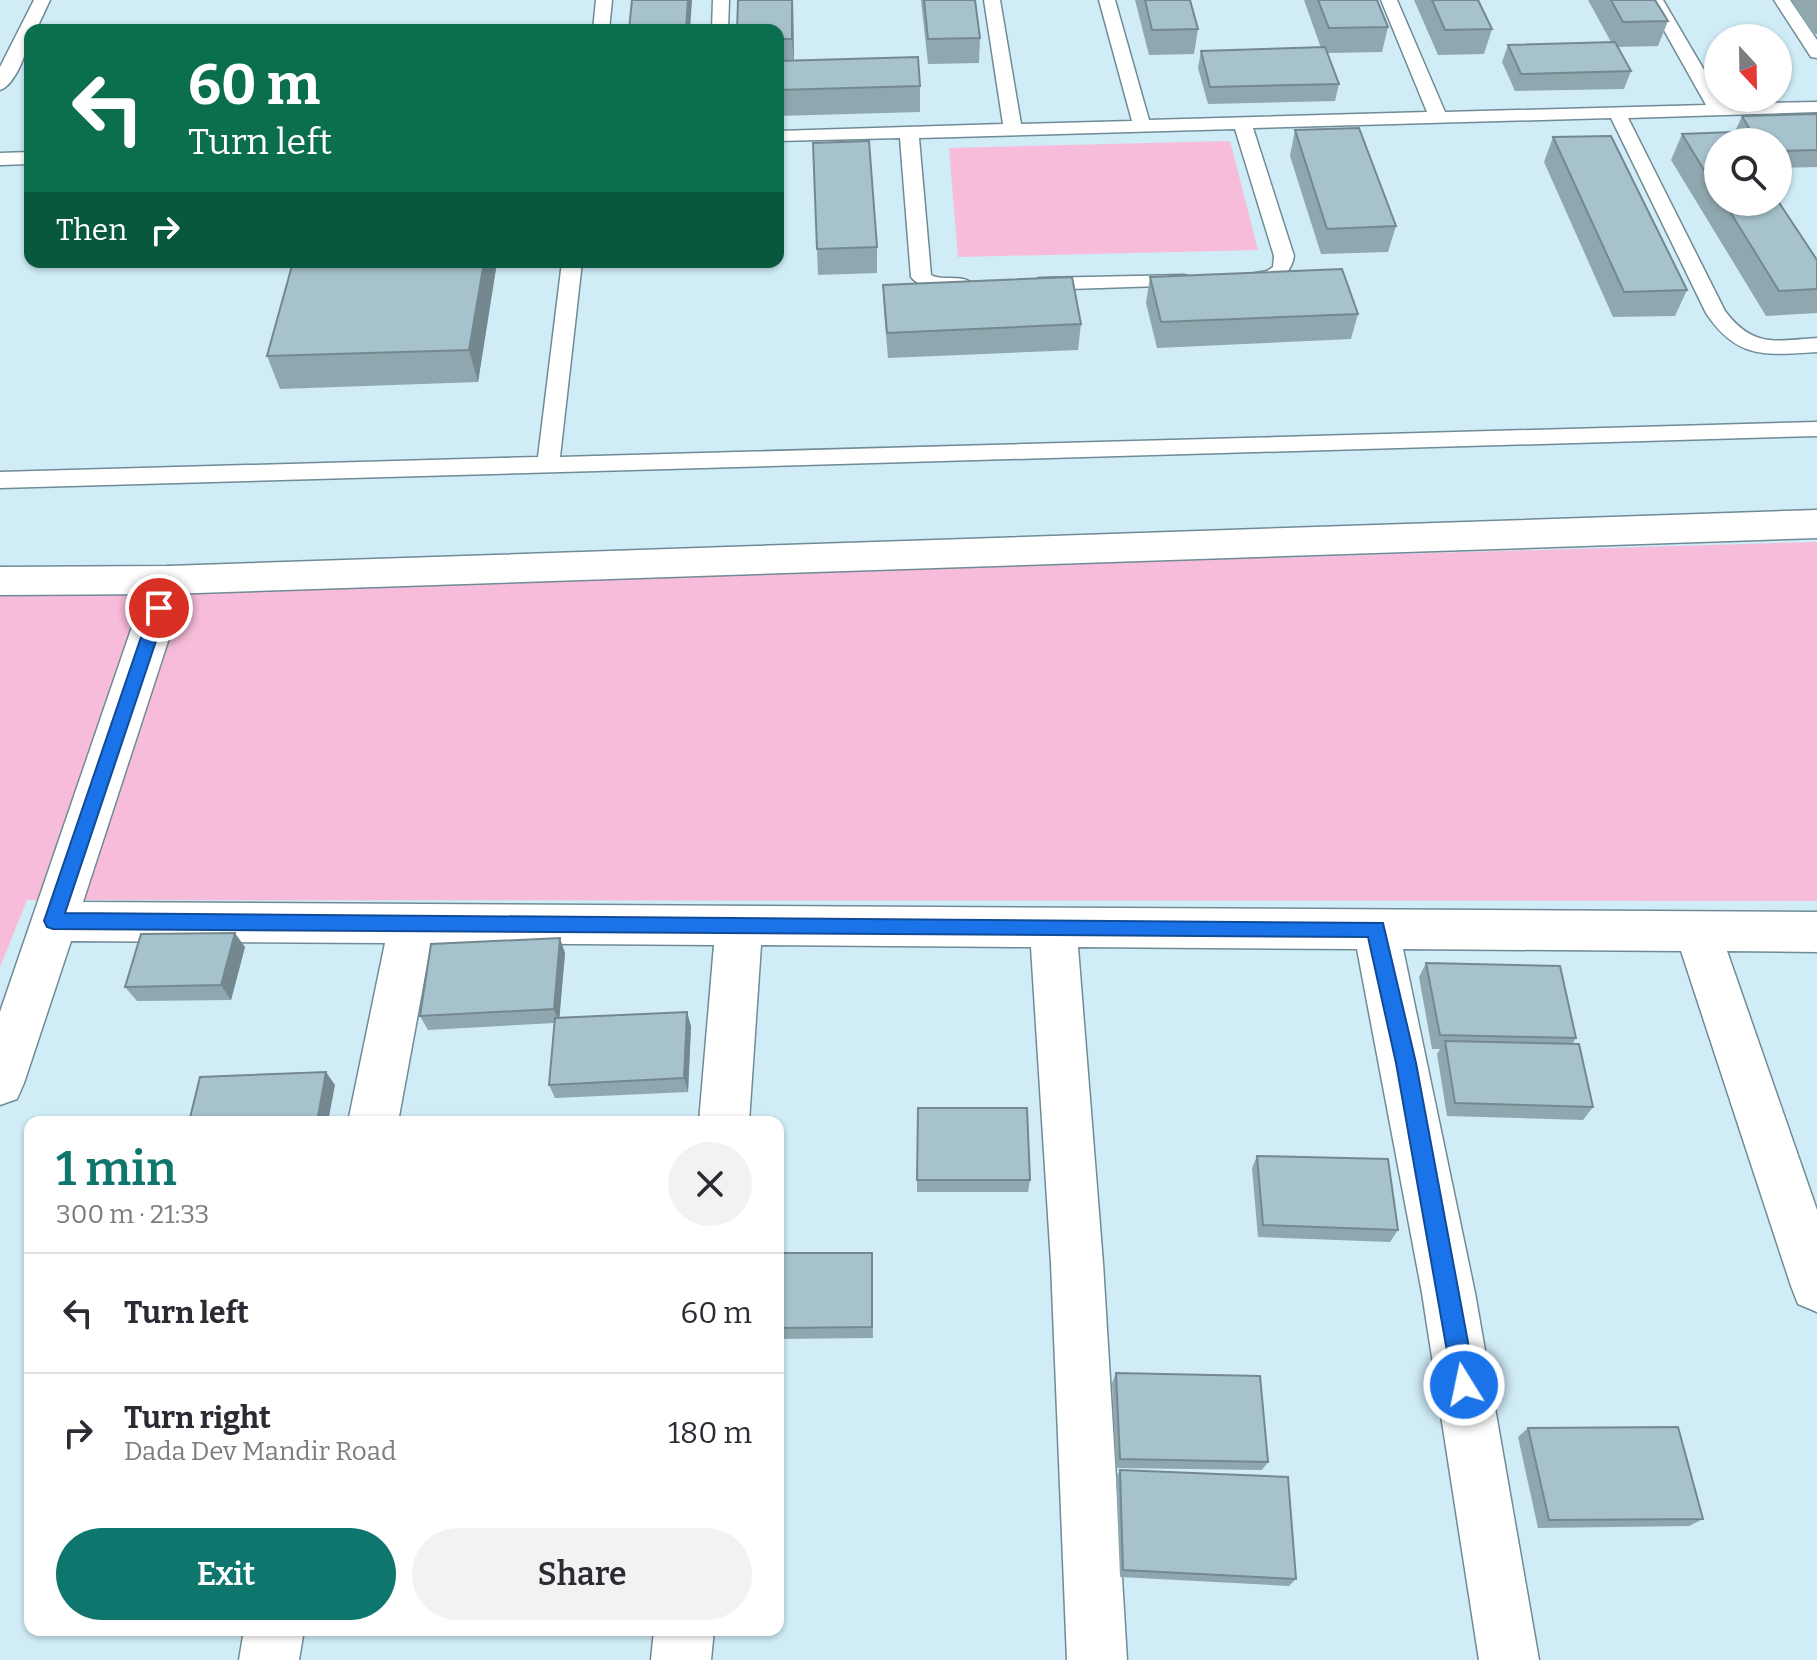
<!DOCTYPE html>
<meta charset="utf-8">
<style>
:root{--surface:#fff;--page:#f2f2f3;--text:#2b2b33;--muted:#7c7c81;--line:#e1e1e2;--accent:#0f766e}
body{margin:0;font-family:Bitter,serif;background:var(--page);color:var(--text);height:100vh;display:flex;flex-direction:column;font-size:30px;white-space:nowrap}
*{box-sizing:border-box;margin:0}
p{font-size:26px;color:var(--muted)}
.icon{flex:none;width:44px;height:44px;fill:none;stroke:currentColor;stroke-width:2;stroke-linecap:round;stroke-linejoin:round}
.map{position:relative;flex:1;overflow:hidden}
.panel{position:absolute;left:24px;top:1116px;width:760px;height:520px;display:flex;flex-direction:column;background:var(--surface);border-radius:16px;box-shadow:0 2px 6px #0004}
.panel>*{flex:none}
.hud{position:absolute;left:24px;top:24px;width:760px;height:244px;border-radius:16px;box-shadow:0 2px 6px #0004;background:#0b6e4f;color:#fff;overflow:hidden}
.needle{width:52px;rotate:158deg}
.buttons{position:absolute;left:1704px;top:24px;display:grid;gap:16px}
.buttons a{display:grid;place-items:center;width:88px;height:88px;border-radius:50%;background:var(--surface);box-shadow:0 2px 6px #0004;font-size:40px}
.pin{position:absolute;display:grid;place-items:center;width:68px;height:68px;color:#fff;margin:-34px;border:4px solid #fff;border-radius:50%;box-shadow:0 2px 8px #0007}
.me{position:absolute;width:88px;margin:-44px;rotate:350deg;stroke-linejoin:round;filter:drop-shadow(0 0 6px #0008)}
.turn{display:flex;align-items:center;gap:28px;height:168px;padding:0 32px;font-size:36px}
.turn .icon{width:104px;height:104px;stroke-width:2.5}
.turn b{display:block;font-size:56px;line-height:68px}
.then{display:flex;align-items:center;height:76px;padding:0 32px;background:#0003;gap:16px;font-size:30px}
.round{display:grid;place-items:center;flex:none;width:84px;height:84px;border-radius:42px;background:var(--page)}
.head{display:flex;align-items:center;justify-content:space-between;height:136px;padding:0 32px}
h1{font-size:48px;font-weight:600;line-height:60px;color:var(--accent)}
.primary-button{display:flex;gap:16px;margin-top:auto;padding:16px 32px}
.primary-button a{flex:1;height:92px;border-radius:48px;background:var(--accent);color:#fff;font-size:32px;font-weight:600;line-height:92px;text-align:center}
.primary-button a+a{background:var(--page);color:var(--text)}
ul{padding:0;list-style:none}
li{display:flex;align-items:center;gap:24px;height:120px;padding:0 32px;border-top:2px solid var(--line)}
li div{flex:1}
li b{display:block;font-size:30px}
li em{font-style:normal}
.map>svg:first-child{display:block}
.green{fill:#f7bcd9}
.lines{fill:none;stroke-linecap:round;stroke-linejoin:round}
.lane-casing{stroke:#708b95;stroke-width:3}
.street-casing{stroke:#708b95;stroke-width:3}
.secondary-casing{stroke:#708b95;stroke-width:3}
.lane{fill:#fff;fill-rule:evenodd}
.street{fill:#fff;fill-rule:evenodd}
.secondary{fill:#fff;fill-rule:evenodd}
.wall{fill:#8fa8b0}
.shaded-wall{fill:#748890}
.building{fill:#a6c3cd;stroke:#748890;stroke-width:2}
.route{fill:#1a73e8;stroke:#114b97;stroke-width:2}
</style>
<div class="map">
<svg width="1817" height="1660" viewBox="0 0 1817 1660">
<rect width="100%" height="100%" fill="#cfecf7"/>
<g class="green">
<polygon points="1230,141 1258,250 958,257 949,148"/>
<polygon points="1817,542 1817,901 27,900 0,967 0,594"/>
</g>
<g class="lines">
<defs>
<g id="lane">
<path d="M34 0H50L36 30H30C30 46 16 85 0 90V67Z"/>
<polygon points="596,0 612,0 609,30 593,30"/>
<polygon points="713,0 729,0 728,30 712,30"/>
<path d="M984 0H1000L1021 124 1132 121 1099 0H1115L1149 120 1427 112 1381 0H1397L1445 112 1706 105 1647 0H1663L1724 104 1817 102V112L1628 118 1725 311C1753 348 1775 341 1817 338V352C1766 355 1737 360 1706 313L1611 118 1253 128 1294 256C1290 281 1264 290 1240 284L1237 280 1240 276 1267 271 1273 267 1274 256 1235 129 919 138 931 275C944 282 963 273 974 285 960 299 923 292 911 277L900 138 778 141V131L1003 124Z"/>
<polygon points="1774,0 1790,0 1817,40 1817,58 1811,57"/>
<polygon points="30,152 30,164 0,165 0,153"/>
<polygon points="562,262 582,262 560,457 1817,422 1817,436 0,488 0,472 538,457"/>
<polygon points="1184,275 1191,277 1194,281 1191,285 1039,290 1029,284 1039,278"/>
</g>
<g id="street">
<polygon points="168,566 182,570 188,580 83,902 1817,912 1817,952 1727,951 1817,1210 1817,1312 1798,1304 1791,1286 1681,951 1403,949 1475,1293 1539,1660 1479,1660 1422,1293 1357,949 1078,947 1103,1263 1127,1660 1067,1660 1051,1263 1031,947 761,945 749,1122 699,1122 714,945 431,943 398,1122 348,1122 385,943 71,941 24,1083 17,1099 0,1105 0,1012 148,580 154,570"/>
<polygon points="244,1630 304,1630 299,1660 239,1660"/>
<polygon points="654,1630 714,1630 711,1660 651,1660"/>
</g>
<polygon id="secondary" points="1817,510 1817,538 168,594 0,595 0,567 168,566"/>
</defs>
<use href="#lane" class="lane-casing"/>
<use href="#street" class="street-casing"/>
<use href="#secondary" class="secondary-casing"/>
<use href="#lane" class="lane"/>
<use href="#street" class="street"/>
<use href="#secondary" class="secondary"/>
</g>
<g class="wall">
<polygon points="738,0 793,0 794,60 920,86 920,112 778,116 778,30"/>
<polygon points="921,0 975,0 980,38 979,63 928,64"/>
<polygon points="1135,0 1190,0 1198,29 1194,54 1149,55"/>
<polygon points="1304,0 1377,0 1388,27 1382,52 1328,53 1339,84 1335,101 1208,104 1198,68 1201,51 1321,48"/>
<polygon points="1414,0 1478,0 1492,29 1484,54 1438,55"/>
<polygon points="1588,0 1655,0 1668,21 1658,46 1618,47 1631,71 1624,89 1515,91 1502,62 1508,45 1611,42"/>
<polygon points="1791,0 1817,0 1817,34 1813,34"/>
<polygon points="1817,114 1817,167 1778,168 1778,142 1718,142 1718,202 1778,202 1817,260 1817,313 1766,316 1671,160 1682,134 1734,134 1742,116"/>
<polygon points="1295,130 1396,226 1388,252 1321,254 1290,156"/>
<polygon points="1553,137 1687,290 1675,316 1613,317 1544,162"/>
<polygon points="813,143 877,247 877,273 818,275"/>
<polygon points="293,262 497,262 478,382 280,389 267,356"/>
<polygon points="1150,277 1358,314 1351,339 1157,348 1146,303"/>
<polygon points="883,285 1081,324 1078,350 888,358 884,311"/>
<polygon points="245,947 231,1000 137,1001 125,987"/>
<polygon points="565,953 559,1018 691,1026 688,1092 555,1098 549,1085 554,1023 428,1030 420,1016"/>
<polygon points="1426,963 1576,1038 1572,1044 1593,1107 1583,1120 1447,1116 1437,1054 1440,1049 1432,1049 1419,977"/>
<polygon points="918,1108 1030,1180 1028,1192 917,1192"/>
<polygon points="1257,1156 1398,1230 1390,1242 1258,1237 1252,1168"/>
<polygon points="778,1253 872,1253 873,1338 778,1339"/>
<polygon points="1116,1373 1268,1462 1262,1470 1116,1468 1112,1383"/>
<polygon points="1528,1428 1703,1519 1689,1526 1538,1528 1518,1437"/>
<polygon points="1120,1470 1296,1579 1289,1586 1120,1577 1116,1478"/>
</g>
<g class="shaded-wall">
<polygon points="688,0 692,0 690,30 686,30"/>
<polygon points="792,0 793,0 794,64 792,39"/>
<polygon points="484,262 497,262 478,382 469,350"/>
<polygon points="235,933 245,947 231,1000 221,985"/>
<polygon points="560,938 565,953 559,1023 554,1009"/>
<polygon points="687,1012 691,1026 688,1092 684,1078"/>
<polygon points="326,1072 335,1085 328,1122 317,1122"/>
</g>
<g class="building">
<polygon points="632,0 688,0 686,30 629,30"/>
<polygon points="738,0 792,0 792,39 778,39 778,30 737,30"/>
<polygon points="924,0 975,0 980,38 928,39"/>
<polygon points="1145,0 1190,0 1198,29 1152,30"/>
<polygon points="1318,0 1377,0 1388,27 1329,28"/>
<polygon points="1432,0 1478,0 1492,29 1445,30"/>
<polygon points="1611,0 1655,0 1668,21 1623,22"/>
<polygon points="1615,42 1631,71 1521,74 1508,45"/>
<polygon points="1325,47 1339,84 1210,87 1201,51"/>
<polygon points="918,57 920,86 778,90 778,61"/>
<polygon points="1817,114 1817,150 1778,151 1778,142 1757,142 1742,116"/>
<polygon points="1359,128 1396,226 1327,229 1295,130"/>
<polygon points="1733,132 1739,142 1718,142 1718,193 1682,134"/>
<polygon points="1611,136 1687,290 1624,292 1553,137"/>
<polygon points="869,141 877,247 817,249 813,143"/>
<polygon points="1778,201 1817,260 1817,289 1779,291 1724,202 1778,202"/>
<polygon points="293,262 484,262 469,350 267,356"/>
<polygon points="1342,269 1358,314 1161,322 1150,277"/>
<polygon points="1072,277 1081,324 887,333 883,285"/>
<polygon points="235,933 221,985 125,987 141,934"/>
<polygon points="560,938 554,1009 420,1016 431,944"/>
<polygon points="1426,963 1560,966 1576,1038 1440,1035"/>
<polygon points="687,1012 684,1078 549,1085 555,1018"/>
<polygon points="1445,1041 1579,1044 1593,1107 1455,1103"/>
<polygon points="326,1072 317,1122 189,1122 200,1077"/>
<polygon points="918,1108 1027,1108 1030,1180 917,1180"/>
<polygon points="1257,1156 1388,1159 1398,1230 1263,1225"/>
<polygon points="778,1253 872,1253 872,1327 778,1328"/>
<polygon points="1116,1373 1260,1376 1268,1462 1120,1459"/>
<polygon points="1678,1427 1703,1519 1549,1520 1528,1428"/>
<polygon points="1120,1470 1288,1477 1296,1579 1123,1570"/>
</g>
<polygon class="route" points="159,602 167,608 65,913 1383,923 1416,1063 1476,1385 1472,1393 1464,1396 1456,1393 1453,1385 1396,1063 1368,937 53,929 47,927 44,921 151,608"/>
</svg>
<div class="buttons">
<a><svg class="needle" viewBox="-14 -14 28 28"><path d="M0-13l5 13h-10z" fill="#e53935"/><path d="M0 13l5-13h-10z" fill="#7c7c81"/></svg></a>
<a><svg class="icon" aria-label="search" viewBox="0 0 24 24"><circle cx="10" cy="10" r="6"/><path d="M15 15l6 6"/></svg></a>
</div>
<div class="pin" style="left:159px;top:608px;background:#d93025"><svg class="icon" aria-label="arrive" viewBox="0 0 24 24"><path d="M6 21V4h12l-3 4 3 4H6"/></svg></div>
<svg class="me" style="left:1464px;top:1385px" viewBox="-20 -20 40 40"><circle r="17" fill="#1a73e8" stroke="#fff" stroke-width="3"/><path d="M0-11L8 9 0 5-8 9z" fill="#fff"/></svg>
<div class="hud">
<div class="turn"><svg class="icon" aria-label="left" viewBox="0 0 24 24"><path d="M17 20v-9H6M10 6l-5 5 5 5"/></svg><div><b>60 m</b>Turn left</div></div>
<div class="then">Then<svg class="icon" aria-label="right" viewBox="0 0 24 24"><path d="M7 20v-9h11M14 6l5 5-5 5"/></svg></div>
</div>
<section class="panel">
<div class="head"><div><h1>1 min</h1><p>300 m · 21:33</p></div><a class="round"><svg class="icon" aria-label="close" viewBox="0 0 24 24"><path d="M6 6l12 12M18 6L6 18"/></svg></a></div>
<ul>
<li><svg class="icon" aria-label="left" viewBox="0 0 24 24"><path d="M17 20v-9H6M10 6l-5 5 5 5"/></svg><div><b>Turn left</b></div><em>60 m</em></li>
<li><svg class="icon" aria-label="right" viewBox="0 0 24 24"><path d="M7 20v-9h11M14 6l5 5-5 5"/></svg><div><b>Turn right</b><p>Dada Dev Mandir Road</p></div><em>180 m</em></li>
</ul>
<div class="primary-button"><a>Exit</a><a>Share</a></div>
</section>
</div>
